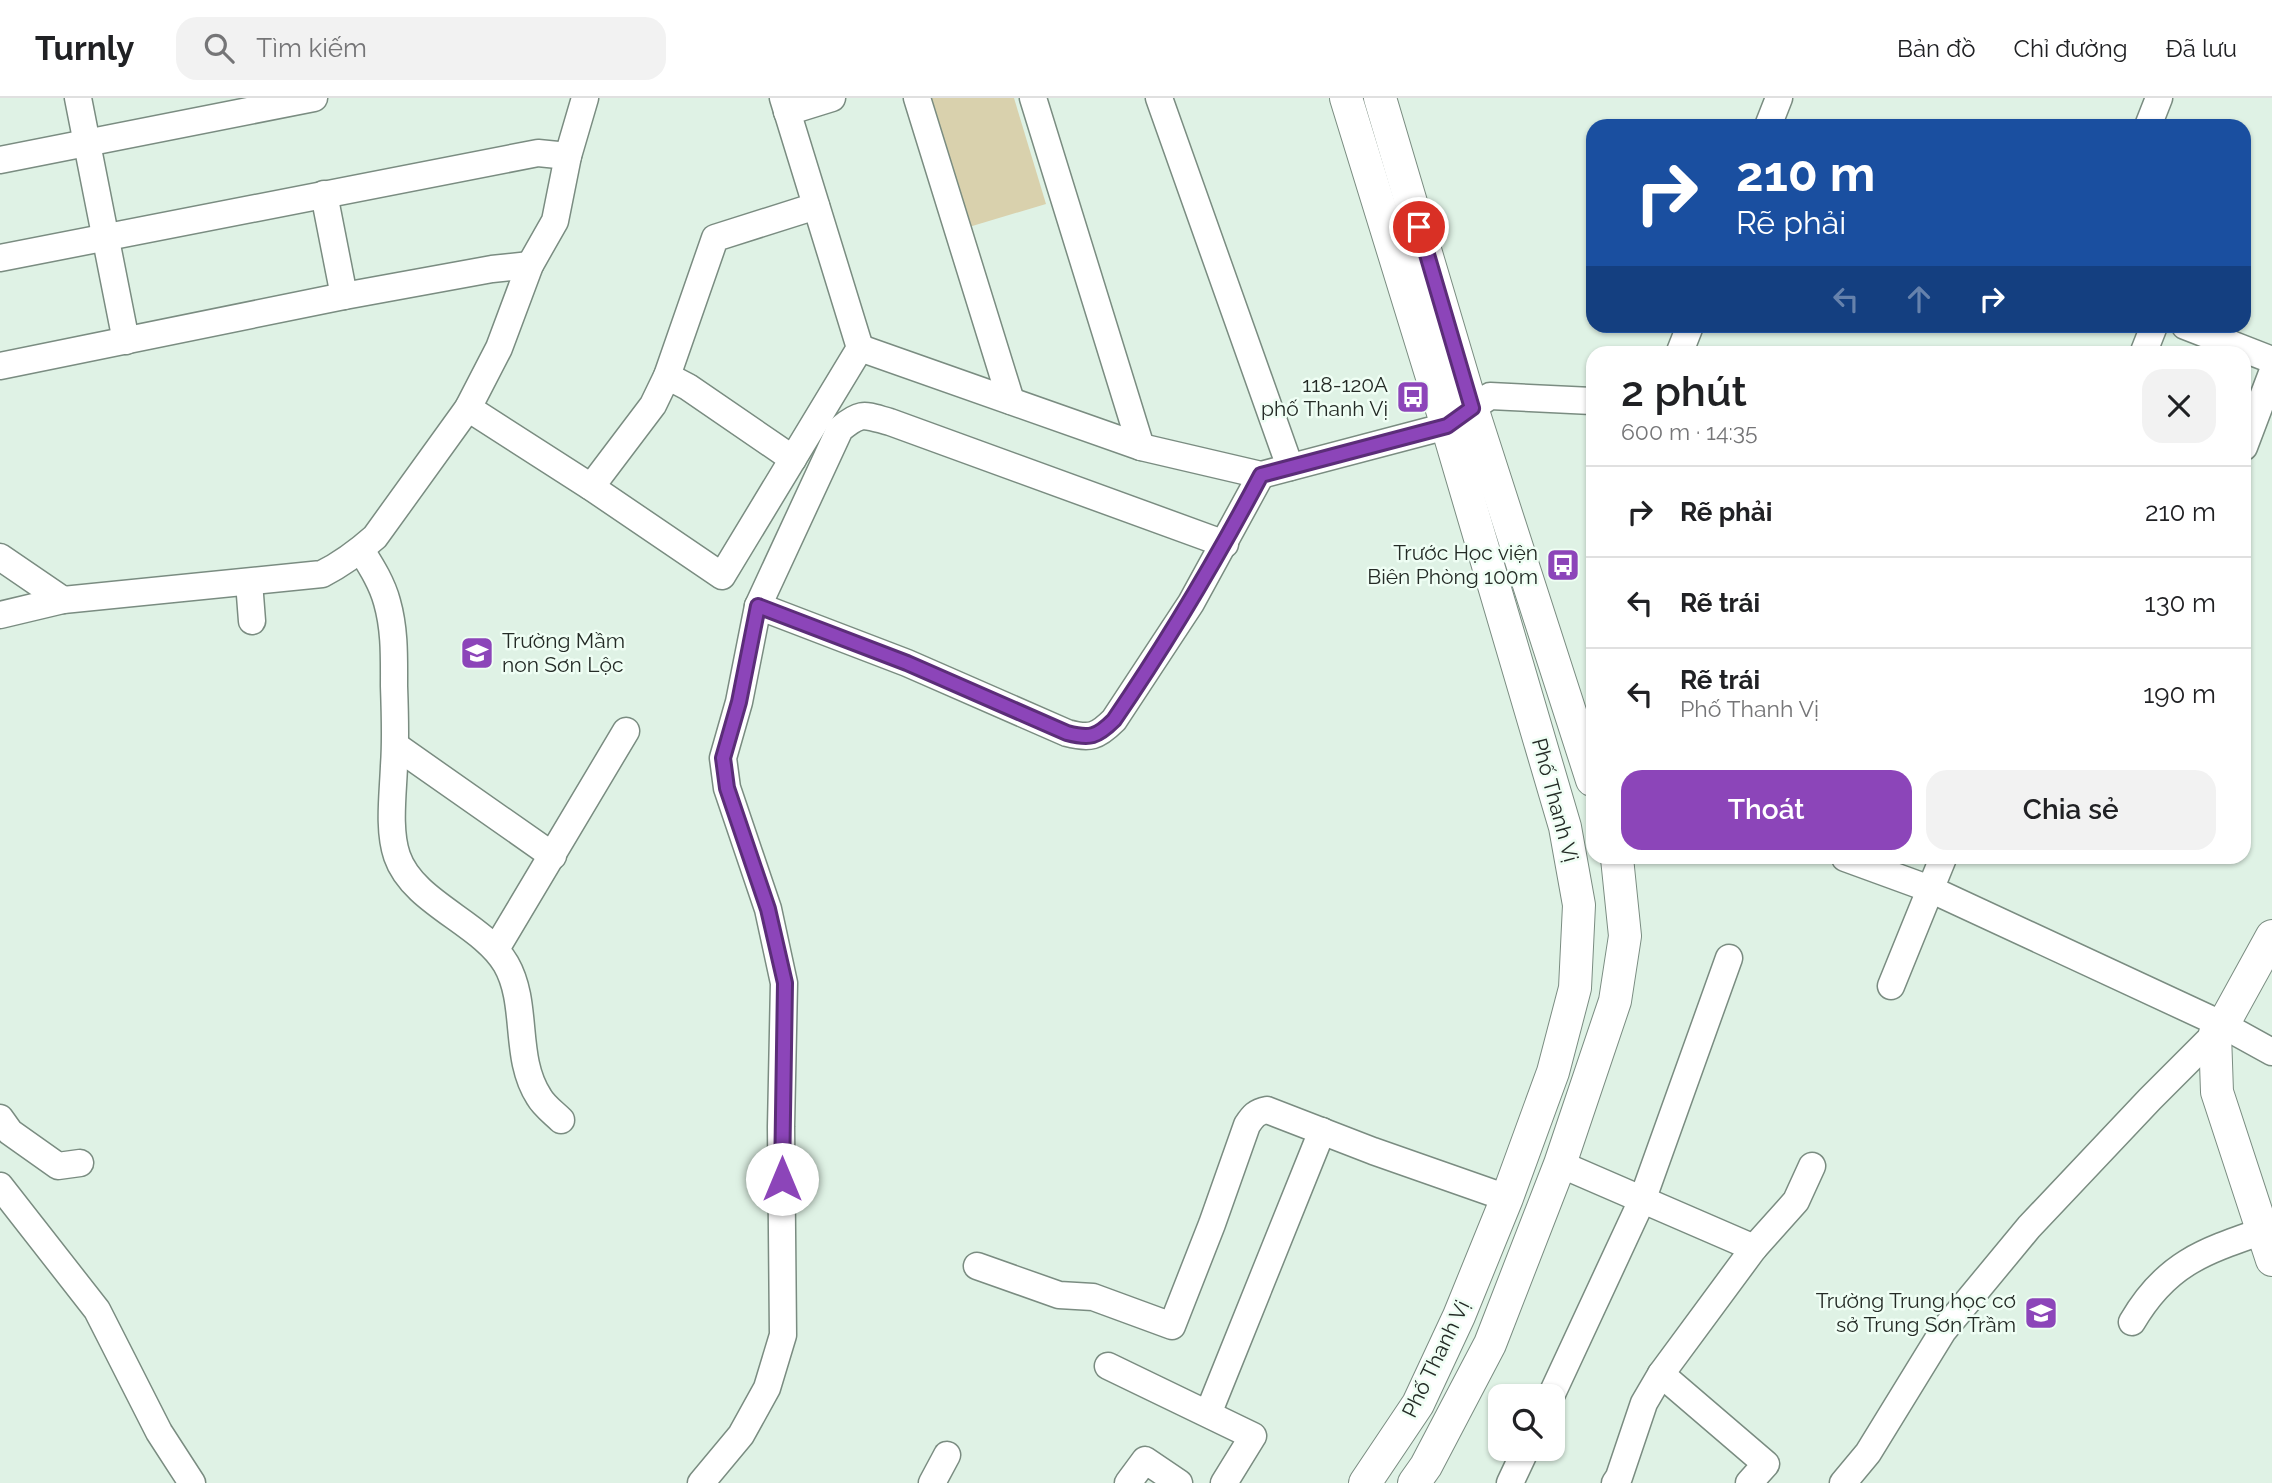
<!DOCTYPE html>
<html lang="vi">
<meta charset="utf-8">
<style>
:root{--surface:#fff;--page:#f2f2f2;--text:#202124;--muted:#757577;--line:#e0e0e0;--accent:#8c45b9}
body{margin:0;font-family:Raleway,sans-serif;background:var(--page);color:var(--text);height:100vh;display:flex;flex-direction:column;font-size:26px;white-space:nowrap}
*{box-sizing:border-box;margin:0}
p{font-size:23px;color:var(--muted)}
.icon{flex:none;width:38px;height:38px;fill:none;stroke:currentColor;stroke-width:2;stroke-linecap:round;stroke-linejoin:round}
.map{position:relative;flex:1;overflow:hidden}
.sheet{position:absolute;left:1586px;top:248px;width:665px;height:518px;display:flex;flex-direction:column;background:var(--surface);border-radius:21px;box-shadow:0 2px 5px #0004}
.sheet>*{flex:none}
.top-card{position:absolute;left:1586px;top:21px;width:665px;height:214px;border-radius:21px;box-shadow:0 2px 5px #0004;background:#1a4fa0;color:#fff;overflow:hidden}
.controls{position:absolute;left:1488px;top:1286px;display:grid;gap:14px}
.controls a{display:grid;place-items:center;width:77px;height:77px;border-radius:14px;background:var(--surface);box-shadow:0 2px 5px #0004;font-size:35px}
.pin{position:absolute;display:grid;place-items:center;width:60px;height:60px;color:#fff;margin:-30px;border:4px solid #fff;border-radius:50%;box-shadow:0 2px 7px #0007}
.me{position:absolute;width:77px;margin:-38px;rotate:0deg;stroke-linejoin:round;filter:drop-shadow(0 0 5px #0008)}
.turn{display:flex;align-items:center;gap:24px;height:147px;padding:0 35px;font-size:32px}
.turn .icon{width:91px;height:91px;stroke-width:2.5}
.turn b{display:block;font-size:49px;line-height:60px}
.lanes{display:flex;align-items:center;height:66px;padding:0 35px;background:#0003;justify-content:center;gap:35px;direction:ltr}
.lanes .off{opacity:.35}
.round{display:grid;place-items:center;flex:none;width:74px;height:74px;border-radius:21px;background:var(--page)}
.summary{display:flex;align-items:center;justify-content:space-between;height:119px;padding:0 35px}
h1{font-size:42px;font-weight:600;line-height:52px}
.primary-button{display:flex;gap:14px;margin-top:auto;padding:14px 35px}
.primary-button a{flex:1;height:80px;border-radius:21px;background:var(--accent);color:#fff;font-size:28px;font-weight:600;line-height:80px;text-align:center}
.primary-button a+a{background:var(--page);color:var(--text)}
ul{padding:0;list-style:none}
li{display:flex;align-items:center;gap:21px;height:91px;padding:0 35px;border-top:2px solid var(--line)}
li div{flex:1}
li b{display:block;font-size:26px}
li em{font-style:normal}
header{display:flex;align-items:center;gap:42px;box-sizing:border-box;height:98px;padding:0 35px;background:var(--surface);border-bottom:2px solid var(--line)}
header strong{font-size:33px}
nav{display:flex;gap:38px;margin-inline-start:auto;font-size:24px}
.search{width:490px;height:63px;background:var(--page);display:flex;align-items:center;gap:18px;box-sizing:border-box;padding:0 24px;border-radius:21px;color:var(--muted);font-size:26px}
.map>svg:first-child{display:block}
.green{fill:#d9d1ad}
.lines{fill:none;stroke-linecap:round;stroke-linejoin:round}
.minor-casing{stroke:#7a8c81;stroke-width:29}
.major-casing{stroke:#7a8c81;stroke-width:34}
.minor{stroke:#fff;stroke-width:26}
.major{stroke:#fff;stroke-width:32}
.route-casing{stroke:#5b2d78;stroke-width:18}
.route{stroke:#8c45b9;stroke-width:12}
.labels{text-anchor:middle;stroke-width:5;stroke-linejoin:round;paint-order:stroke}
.poi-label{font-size:21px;fill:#242b26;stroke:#effef4;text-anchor:end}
.street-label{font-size:21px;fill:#242b26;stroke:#effef4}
</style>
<header>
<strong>Turnly</strong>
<div class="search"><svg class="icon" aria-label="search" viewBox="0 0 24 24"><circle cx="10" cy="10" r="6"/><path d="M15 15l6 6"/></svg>Tìm kiếm</div>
<nav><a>Bản đồ</a><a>Chỉ đường</a><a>Đã lưu</a></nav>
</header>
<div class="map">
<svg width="2272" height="1385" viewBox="0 0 2272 1385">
<rect width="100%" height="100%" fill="#dff2e5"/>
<polygon class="green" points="931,0 1014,0 1046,106 969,129"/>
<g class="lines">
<defs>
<g id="minor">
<polyline points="78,0 126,243"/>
<polyline points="917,0 1011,303"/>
<polyline points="1033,0 1141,349"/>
<polyline points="1159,0 1290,369"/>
<polyline points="787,14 832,0"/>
<polyline points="1768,28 1779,0"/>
<polyline points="2148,28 2159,0"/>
<polyline points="0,62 314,0"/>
<polyline points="324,96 344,198"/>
<polyline points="0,160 538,55 568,58"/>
<polyline points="2185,228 2272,262"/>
<polyline points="860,250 1141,349 1261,377 1447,328"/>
<polyline points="1679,256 1690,228"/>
<polyline points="2143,256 2154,228"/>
<polyline points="0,268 344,198 492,171 530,167"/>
<polyline points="667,278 688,289 793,361"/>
<polyline points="468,310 591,389 722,478 860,250 783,0"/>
<polyline points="1472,310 1490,298 1592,303"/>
<polyline points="2244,349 2272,275"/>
<polyline points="591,389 653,307 667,278 715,140 816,108"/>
<path d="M361 452C371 468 382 485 387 504 395 532 394 560 394 588 395 615 396 642 394 668 393 696 388 732 397 758 413 805 482 825 506 866 529 906 513 959 539 999 544 1008 554 1015 561 1022"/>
<polyline points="0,459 63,502"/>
<polyline points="249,484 252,523"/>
<path d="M758 508 907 565 1067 635C1090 641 1097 639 1114 622L1191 505 1261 377"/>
<path d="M0 517 63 502 322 476C342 466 358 454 375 439L468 310 499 250 530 167 555 123 568 58 585 0"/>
<polyline points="396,648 553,758"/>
<polyline points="1845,760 1930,791 2223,927 2272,954"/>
<polyline points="496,851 626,633"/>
<polyline points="1891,888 1943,760"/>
<polyline points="0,1020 10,1034 58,1068 80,1065"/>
<polyline points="1560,1066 1754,1150"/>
<polyline points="0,1088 97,1212 159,1334 192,1385"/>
<path d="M977 1168 1059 1197 1093 1199 1172 1228 1212 1126 1247 1027C1253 1018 1256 1014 1267 1012L1373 1053 1507 1100"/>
<path d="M2132 1224C2166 1166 2202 1154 2263 1133"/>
<polyline points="1108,1268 1253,1338 1224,1385"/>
<polyline points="1661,1276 1766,1366 1749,1385"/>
<polyline points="1551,1298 1643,1100 1729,860"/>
<polyline points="1212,1306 1322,1033"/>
<path d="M701 1385 741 1337 767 1290 783 1237 781 1029 784 885 768 811 727 690 723 660 739 604 758 508 840 331C862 313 864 317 890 324L1225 446"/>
<polyline points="932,1385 947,1357"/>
<polyline points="1128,1385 1145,1362 1179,1385"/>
<polyline points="1510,1385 1526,1351"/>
<polyline points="1615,1385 1619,1379 1644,1305 1661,1276 1754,1150 1796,1103 1812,1068"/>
<polyline points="1843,1385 1868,1355 1943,1233 2029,1129 2150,1001 2215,936"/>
</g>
<g id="major">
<polyline points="1346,0 1447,328 1565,729 1579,807 1575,890 1553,974 1507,1100 1459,1218 1418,1306 1365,1385"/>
<polyline points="1380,0 1472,310 1592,682"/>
<polyline points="2272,838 2223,927 2215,936 2217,994 2272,1162"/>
<polyline points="1414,1385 1426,1368 1490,1246 1560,1066 1615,903 1625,838 1617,760"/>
</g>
</defs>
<use href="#minor" class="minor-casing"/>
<use href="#major" class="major-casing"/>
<use href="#minor" class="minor"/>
<use href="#major" class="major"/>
</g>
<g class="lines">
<defs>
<path id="route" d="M782 1081 785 885 768 811 727 690 723 660 739 604 758 508 907 565 1067 635C1090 641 1097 639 1114 622 1168 543 1216 462 1261 377L1447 328 1472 310 1419 129"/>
</defs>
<use href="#route" class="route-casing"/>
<use href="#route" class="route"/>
</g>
<defs>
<symbol id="bus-square" viewBox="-11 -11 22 22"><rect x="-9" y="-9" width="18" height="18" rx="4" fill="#8c45b9" stroke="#effef4"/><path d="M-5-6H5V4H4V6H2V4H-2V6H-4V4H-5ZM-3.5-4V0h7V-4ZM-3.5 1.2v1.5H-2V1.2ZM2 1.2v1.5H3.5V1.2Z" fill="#fff"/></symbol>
<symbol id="school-square" viewBox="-11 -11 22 22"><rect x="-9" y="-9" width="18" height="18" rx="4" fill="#8c45b9" stroke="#effef4"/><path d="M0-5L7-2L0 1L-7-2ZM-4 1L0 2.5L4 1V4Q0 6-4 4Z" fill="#fff"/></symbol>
</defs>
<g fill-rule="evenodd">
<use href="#bus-square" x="1394" y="280" width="38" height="38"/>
<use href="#bus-square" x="1544" y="448" width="38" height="38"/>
<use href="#school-square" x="458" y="536" width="38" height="38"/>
<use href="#school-square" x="2022" y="1196" width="38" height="38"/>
</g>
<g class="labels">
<g class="poi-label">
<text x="1388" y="294">118-120A<tspan x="1388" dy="24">phố Thanh Vị</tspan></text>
<text x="1538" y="462">Trước Học viện<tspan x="1538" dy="24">Biên Phòng 100m</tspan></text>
<text x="502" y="550" text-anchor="start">Trường Mầm<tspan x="502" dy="24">non Sơn Lộc</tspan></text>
<text x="2016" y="1210">Trường Trung học cơ<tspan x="2016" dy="24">sở Trung Sơn Trầm</tspan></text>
</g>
<g class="street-label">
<text transform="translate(1555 702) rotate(75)" y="7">Phố Thanh Vị</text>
<text transform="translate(1436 1261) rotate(-64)" y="7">Phố Thanh Vị</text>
</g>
</g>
</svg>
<div class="controls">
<a><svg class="icon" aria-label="search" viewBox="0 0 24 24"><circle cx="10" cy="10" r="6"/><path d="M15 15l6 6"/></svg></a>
</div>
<div class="pin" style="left:1419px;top:129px;background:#d93025"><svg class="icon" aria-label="arrive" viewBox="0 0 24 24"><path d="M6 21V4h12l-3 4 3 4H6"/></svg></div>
<svg class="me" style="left:782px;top:1081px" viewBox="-20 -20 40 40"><circle r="19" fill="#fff"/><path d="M0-13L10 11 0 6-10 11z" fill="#8c45b9"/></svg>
<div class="top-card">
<div class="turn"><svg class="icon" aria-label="right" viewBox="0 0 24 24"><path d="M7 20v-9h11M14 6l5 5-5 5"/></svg><div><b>210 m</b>Rẽ phải</div></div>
<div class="lanes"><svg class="icon off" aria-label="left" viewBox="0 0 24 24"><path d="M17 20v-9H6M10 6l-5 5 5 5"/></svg><svg class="icon off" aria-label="ahead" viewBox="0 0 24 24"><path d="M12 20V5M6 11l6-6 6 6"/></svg><svg class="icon" aria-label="right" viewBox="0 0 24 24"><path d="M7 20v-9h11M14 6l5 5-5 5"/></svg></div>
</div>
<section class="sheet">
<div class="summary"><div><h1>2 phút</h1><p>600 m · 14:35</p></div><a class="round"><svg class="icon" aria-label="close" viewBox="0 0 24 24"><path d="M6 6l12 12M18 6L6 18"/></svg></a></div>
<ul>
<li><svg class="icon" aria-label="right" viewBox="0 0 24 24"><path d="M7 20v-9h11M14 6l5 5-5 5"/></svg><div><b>Rẽ phải</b></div><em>210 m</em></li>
<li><svg class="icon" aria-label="left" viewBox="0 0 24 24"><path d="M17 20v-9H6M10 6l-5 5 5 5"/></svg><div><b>Rẽ trái</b></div><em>130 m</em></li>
<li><svg class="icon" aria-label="left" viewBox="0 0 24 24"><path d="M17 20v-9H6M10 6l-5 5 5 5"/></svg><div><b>Rẽ trái</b><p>Phố Thanh Vị</p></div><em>190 m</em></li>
</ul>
<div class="primary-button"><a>Thoát</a><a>Chia sẻ</a></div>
</section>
</div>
